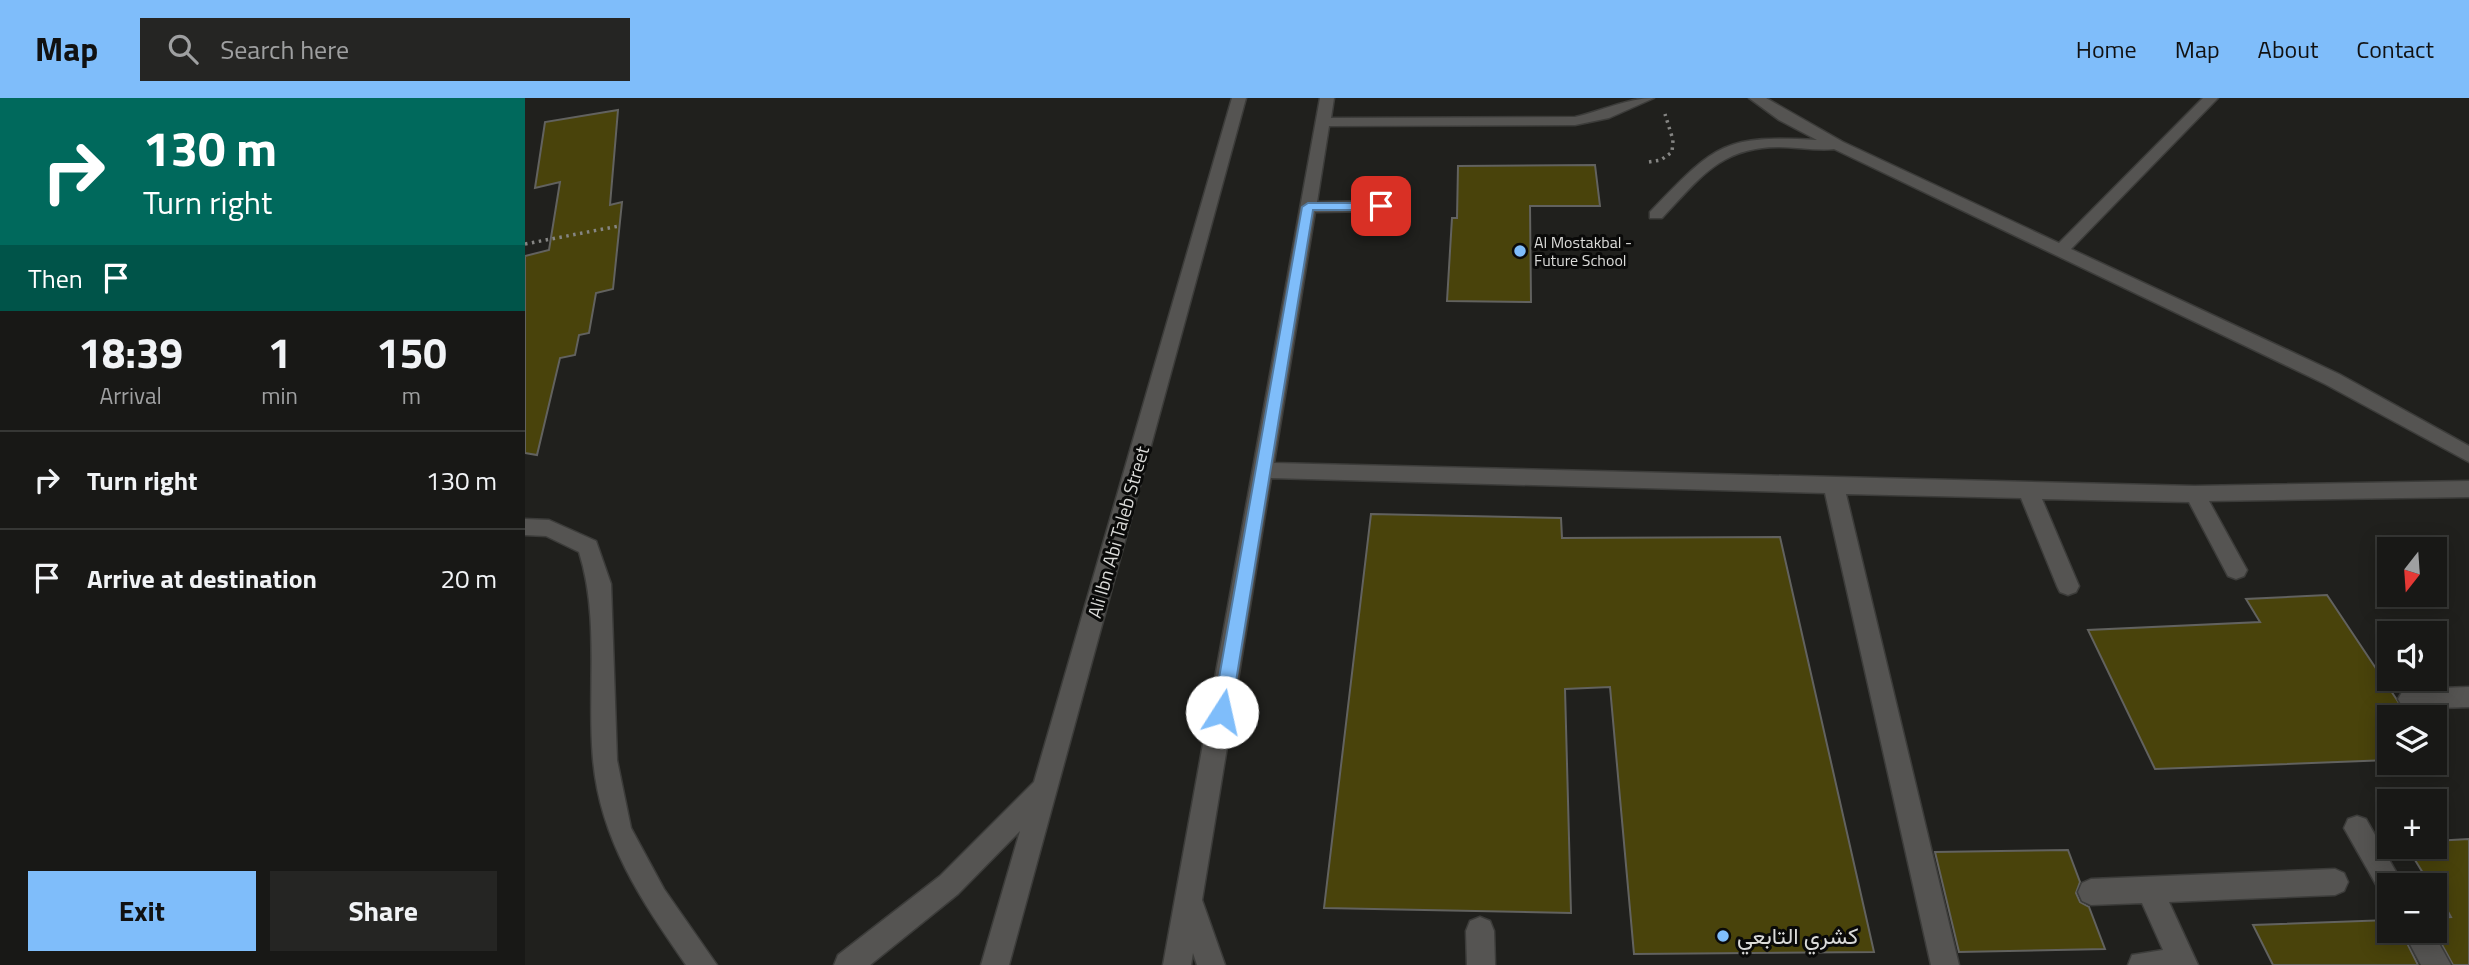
<!DOCTYPE html>
<meta charset="utf-8">
<style>
:root{--surface:#181816;--page:#252523;--text:#f1f3f6;--muted:#9fa0a1;--line:#363735;--accent:#7fbdfa}
body{margin:0;font-family:"Titillium Web",Vazirmatn,sans-serif;background:var(--page);color:var(--text);height:100vh;display:flex;flex-direction:column;font-size:26px;white-space:nowrap}
*{box-sizing:border-box;margin:0}
p{font-size:23px;color:var(--muted)}
.icon{flex:none;width:38px;height:38px;fill:none;stroke:currentColor;stroke-width:2;stroke-linecap:round;stroke-linejoin:round}
.map{position:relative;flex:1;overflow:hidden}
.side{display:flex;flex-direction:column;background:var(--surface);width:525px}
.side>*{flex:none}
.top-card{background:#00695c;color:#fff;overflow:hidden}
.needle{width:46px;rotate:197deg}
.controls{position:absolute;left:1852px;top:439px;display:grid;gap:14px}
.controls a{display:grid;place-items:center;width:70px;height:70px;border-radius:0px;background:var(--surface);box-shadow:0 4px 18px #0003,0 0 0 2px var(--line);font-size:35px}
.pin{position:absolute;display:grid;place-items:center;width:60px;height:60px;color:#fff;margin:-30px;border-radius:14px;box-shadow:0 4px 10px #0006}
.me{position:absolute;width:77px;margin:-38px;rotate:10deg;stroke-linejoin:round;filter:drop-shadow(0 0 5px #0008)}
.turn{display:flex;align-items:center;gap:24px;height:147px;padding:0 28px;font-size:32px}
.turn .icon{width:91px;height:91px;stroke-width:2.5}
.turn b{display:block;font-size:49px;line-height:60px}
.then{display:flex;align-items:center;height:66px;padding:0 28px;background:#0003;gap:14px;font-size:26px}
.eta{display:flex;justify-content:space-evenly;align-items:center;height:119px;text-align:center}
.eta b{font-size:42px;font-weight:700;line-height:49px}
.action{display:flex;gap:14px;margin-top:auto;padding:14px 28px}
.action a{flex:1;height:80px;border-radius:0px;background:var(--accent);color:#111;font-size:28px;font-weight:700;line-height:80px;text-align:center}
.action a+a{background:var(--page);color:var(--text)}
ul{padding:0;list-style:none}
li{display:flex;align-items:center;gap:21px;height:98px;padding:0 28px;border-top:2px solid var(--line)}
li div{flex:1}
li b{display:block;font-size:26px}
li em{font-style:normal}
header{display:flex;align-items:center;gap:42px;box-sizing:border-box;height:98px;padding:0 35px;background:var(--accent);color:#111}
header strong{font-size:33px}
nav{display:flex;gap:38px;margin-inline-start:auto;font-size:24px}
.search{width:490px;height:63px;background:var(--page);display:flex;align-items:center;gap:18px;box-sizing:border-box;padding:0 24px;border-radius:0px;color:var(--muted);font-size:26px}
main{display:flex;flex:1;min-height:0}
.map>svg:first-child{display:block}
.building{fill:#49430b;stroke:#62625f;stroke-width:2}
.lines{fill:none;stroke-linecap:round;stroke-linejoin:round}
.minor-casing{stroke:#3c3c3a;stroke-width:3}
.path{stroke:#858583;stroke-width:3.5;stroke-dasharray:2.5 4.5;stroke-linecap:butt}
.minor{fill:#555452;fill-rule:evenodd}
.route{fill:#7fbdfa;stroke:#537ba2;stroke-width:2}
.poi-dot{fill:#7fbdfa;stroke:#0a0a09;stroke-width:2.5}
.labels{text-anchor:middle;stroke-width:6;stroke-linejoin:round;paint-order:stroke}
.far-poi-label{font-size:16px;fill:#dbdbd9;stroke:#0a0a09;text-anchor:start}
.street-label{font-size:19px;fill:#dbdbd9;stroke:#0a0a09}
.near-poi-label{font-size:23px;fill:#dbdbd9;stroke:#0a0a09;text-anchor:start}
</style>
<header>
<strong>Map</strong>
<div class="search"><svg class="icon" aria-label="search" viewBox="0 0 24 24"><circle cx="10" cy="10" r="6"/><path d="M15 15l6 6"/></svg>Search here</div>
<nav><a>Home</a><a>Map</a><a>About</a><a>Contact</a></nav>
</header>
<main>
<section class="side">
<div class="top-card">
<div class="turn"><svg class="icon" aria-label="right" viewBox="0 0 24 24"><path d="M7 20v-9h11M14 6l5 5-5 5"/></svg><div><b>130 m</b>Turn right</div></div>
<div class="then">Then<svg class="icon" aria-label="arrive" viewBox="0 0 24 24"><path d="M6 21V4h12l-3 4 3 4H6"/></svg></div>
</div>
<div class="eta">
<div><b>18:39</b><p>Arrival</p></div>
<div><b>1</b><p>min</p></div>
<div><b>150</b><p>m</p></div>
</div>
<ul>
<li><svg class="icon" aria-label="right" viewBox="0 0 24 24"><path d="M7 20v-9h11M14 6l5 5-5 5"/></svg><div><b>Turn right</b></div><em>130 m</em></li>
<li><svg class="icon" aria-label="arrive" viewBox="0 0 24 24"><path d="M6 21V4h12l-3 4 3 4H6"/></svg><div><b>Arrive at destination</b></div><em>20 m</em></li>
</ul>
<div class="action"><a>Exit</a><a>Share</a></div>
</section>
<div class="map">
<svg width="1944" height="867" viewBox="0 0 1944 867">
<rect width="100%" height="100%" fill="#20201d"/>
<g class="building">
<polygon points="93,12 85,107 97,104 88,191 71,195 64,235 54,237 50,257 35,260 12,357 0,355 0,158 24,152 35,84 10,90 20,24"/>
<polygon points="1070,67 1075,108 1005,108 1006,204 922,203 927,120 932,120 933,68"/>
<polygon points="846,416 1036,420 1037,440 1255,439 1349,854 1109,856 1085,589 1040,591 1046,815 799,810"/>
<polygon points="1802,497 1884,620 1864,620 1864,662 1630,671 1563,532 1735,524 1721,501"/>
<polygon points="1944,741 1944,867 1928,867 1909,832 1909,820 1926,819 1909,788 1906,788 1882,749 1909,749 1909,743"/>
<polygon points="1543,752 1555,784 1551,795 1555,804 1564,809 1580,851 1434,854 1410,754"/>
<polygon points="1864,822 1864,833 1876,833 1893,867 1748,867 1728,827"/>
</g>
<g class="lines">
<defs>
<g id="minor">
<polygon points="707,0 721,0 484,867 456,867 495,733 433,796 345,867 309,867 313,857 415,778 509,684"/>
<path d="M795 0H809L806 20 1050 19C1077 13 1102 0 1129 0L1084 20 1050 27 804 28 792 104 856 103 864 108 856 113 790 114 749 365 1670 388 1944 383V399L1684 403 1722 472 1719 478 1711 481 1703 478 1664 404 1517 401 1554 488 1551 494 1543 497 1535 494 1532 488 1496 400 1321 396 1434 867H1406L1300 395 746 380 677 802 700 867H672L668 855 666 867H638Z"/>
<path d="M1224 0H1241L1318 44 1534 145 1678 0H1693L1546 151 1814 276 1944 348V364L1800 286 1309 51C1291 53 1272 49 1254 49 1195 49 1174 81 1137 120H1125V114C1189 48 1197 36 1292 42L1254 22Z"/>
<path d="M0 421 24 422 71 443 86 486 92 662 106 730 139 791 192 867H161C116 802 75 742 68 661 62 592 75 520 54 454L21 438 0 437Z"/>
<polygon points="1944,589 1944,609 1885,611 1877,608 1873,601 1877,594 1885,591"/>
<polygon points="1832,718 1841,721 1879,788 1864,788 1864,800 1857,797 1819,730 1823,721"/>
<polygon points="1810,771 1819,775 1823,784 1819,793 1810,797 1644,804 1673,867 1603,867 1607,857 1638,852 1617,805 1566,807 1557,803 1553,794 1557,785 1566,781"/>
<polygon points="955,819 965,823 969,833 970,867 942,867 941,833 945,823"/>
<polygon points="1878,833 1907,833 1926,867 1896,867"/>
</g>
</defs>
<use href="#minor" class="minor-casing"/>
<g class="path">
<polyline points="1124,64 1136,62 1147,54 1148,42 1140,16"/>
<polyline points="0,146 94,128"/>
</g>
<use href="#minor" class="minor"/>
</g>
<polygon class="route" points="783,105 856,105 862,108 856,112 788,112 706,614 703,620 697,622 690,620 688,614 777,109"/>
<g class="poi-dot">
<circle cx="995" cy="153" r="7"/>
<circle cx="1198" cy="838" r="7"/>
</g>
<g class="labels">
<g class="far-poi-label">
<text x="1009" y="150">Al Mostakbal -<tspan x="1009" dy="18">Future School</tspan></text>
</g>
<g class="street-label">
<text transform="translate(593 434) rotate(-74)" y="7">Ali Ibn Abi Taleb Street</text>
</g>
<g class="near-poi-label">
<text x="1212" y="846">كشري التابعي</text>
</g>
</g>
</svg>
<div class="controls">
<a><svg class="needle" viewBox="-14 -14 28 28"><path d="M0-13l5 13h-10z" fill="#e53935"/><path d="M0 13l5-13h-10z" fill="#9fa0a1"/></svg></a>
<a><svg class="icon" aria-label="sound" viewBox="0 0 24 24"><path d="M4 9h4l5-4v14l-5-4H4zM17 9q2 3 0 6"/></svg></a>
<a><svg class="icon" aria-label="layers" viewBox="0 0 24 24"><path d="M12 4l9 5-9 5-9-5zM3 14l9 5 9-5"/></svg></a>
<a>+</a>
<a>−</a>
</div>
<div class="pin" style="left:856px;top:108px;background:#d93025"><svg class="icon" aria-label="arrive" viewBox="0 0 24 24"><path d="M6 21V4h12l-3 4 3 4H6"/></svg></div>
<svg class="me" style="left:697px;top:614px" viewBox="-20 -20 40 40"><circle r="19" fill="#fff"/><path d="M0-13L10 11 0 6-10 11z" fill="#7fbdfa"/></svg>
</div>
</main>
